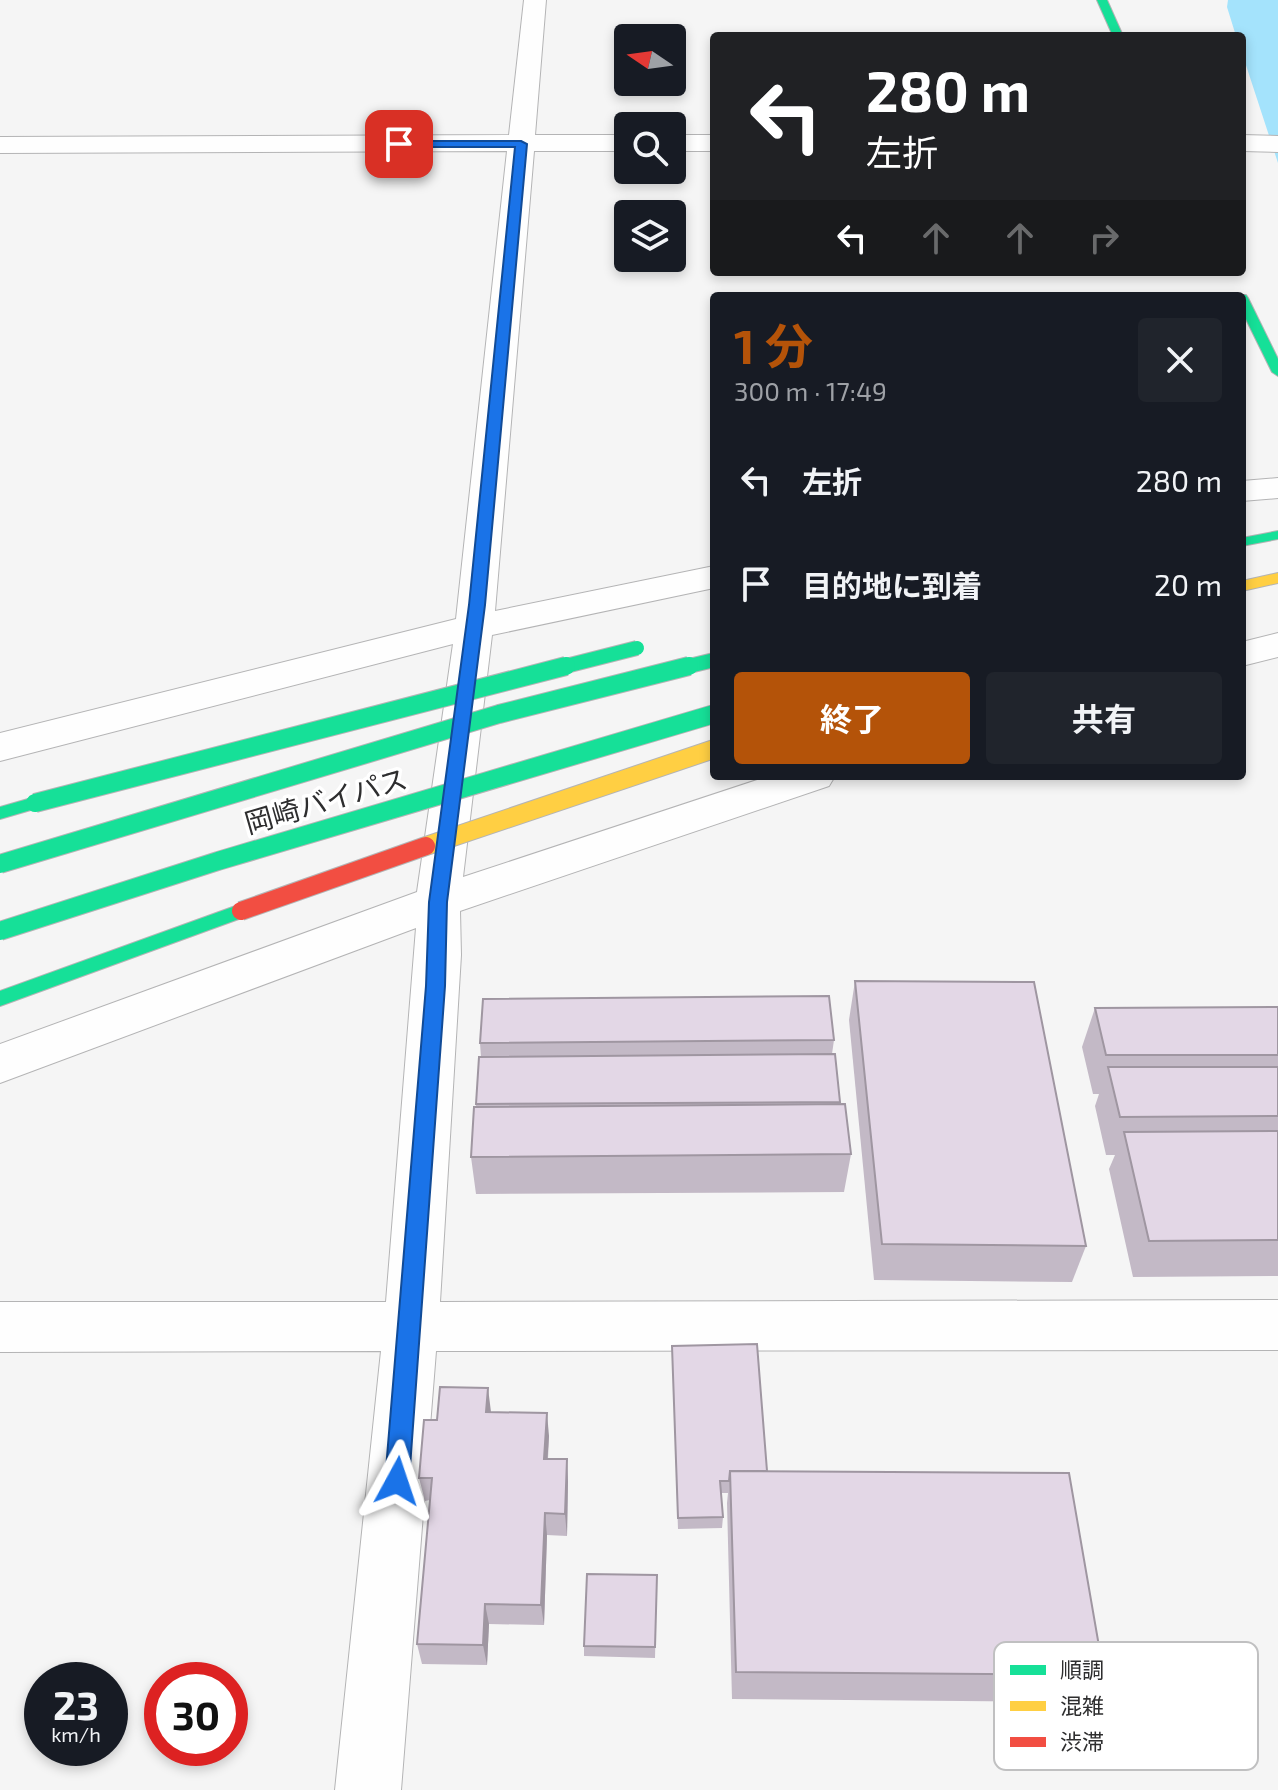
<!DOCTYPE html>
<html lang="ja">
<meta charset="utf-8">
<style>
:root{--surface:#171b24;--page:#20242c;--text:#f1f3f6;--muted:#9ea1a6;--accent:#b45309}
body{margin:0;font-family:"Exo 2","Noto Sans JP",sans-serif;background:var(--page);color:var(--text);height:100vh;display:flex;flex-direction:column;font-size:30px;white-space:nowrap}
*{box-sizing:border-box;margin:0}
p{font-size:26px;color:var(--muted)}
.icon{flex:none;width:44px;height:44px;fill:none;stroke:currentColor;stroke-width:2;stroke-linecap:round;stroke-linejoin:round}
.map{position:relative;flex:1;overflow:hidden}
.details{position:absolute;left:710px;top:292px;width:536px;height:488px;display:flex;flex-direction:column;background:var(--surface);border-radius:8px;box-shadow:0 4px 12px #0003}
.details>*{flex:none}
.top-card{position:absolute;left:710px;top:32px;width:536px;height:244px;border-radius:8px;box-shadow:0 4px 12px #0003;background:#202124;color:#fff;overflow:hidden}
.needle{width:52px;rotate:283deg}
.fabs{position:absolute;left:614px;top:24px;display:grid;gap:16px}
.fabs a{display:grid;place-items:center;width:72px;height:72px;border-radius:8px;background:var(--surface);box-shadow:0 4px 12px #0003;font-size:40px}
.speed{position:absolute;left:24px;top:1662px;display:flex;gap:16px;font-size:40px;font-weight:700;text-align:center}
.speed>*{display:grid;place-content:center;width:104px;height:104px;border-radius:50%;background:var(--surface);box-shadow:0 4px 12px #0003;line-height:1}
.speed small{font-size:20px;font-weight:400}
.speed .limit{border:12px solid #d22;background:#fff;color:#111}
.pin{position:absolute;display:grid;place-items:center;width:68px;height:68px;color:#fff;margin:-34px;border-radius:16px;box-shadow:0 4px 12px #0006}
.me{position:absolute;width:88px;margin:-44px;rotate:5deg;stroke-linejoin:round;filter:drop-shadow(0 0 6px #0008)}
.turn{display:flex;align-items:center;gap:28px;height:168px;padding:0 24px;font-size:36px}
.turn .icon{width:104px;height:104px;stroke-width:2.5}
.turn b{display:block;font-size:56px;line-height:68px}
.lanes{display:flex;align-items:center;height:76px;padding:0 24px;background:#0003;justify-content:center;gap:40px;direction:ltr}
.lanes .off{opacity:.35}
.round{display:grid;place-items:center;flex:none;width:84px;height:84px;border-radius:8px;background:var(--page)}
.head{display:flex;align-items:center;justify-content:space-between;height:136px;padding:0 24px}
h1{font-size:48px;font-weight:700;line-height:60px;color:var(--accent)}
.primary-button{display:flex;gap:16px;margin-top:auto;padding:16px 24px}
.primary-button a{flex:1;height:92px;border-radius:8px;background:var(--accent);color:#fff;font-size:32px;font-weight:700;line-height:92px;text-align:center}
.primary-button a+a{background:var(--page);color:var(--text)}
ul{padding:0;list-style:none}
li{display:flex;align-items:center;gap:24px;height:104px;padding:0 24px}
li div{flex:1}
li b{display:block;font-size:30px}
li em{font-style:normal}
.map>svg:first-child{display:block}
.water{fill:#a4e3fc}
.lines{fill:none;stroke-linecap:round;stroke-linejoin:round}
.street-casing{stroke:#b4b4b5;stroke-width:2}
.fast-casing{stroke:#b4b4b5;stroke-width:2}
.slow-casing{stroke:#b4b4b5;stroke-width:2}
.street{fill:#fefefe;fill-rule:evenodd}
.fast{fill:#16e098;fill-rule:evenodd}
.slow{fill:#ffcf43;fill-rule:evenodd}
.fast-bridge-far1-casing{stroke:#b4b4b5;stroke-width:16;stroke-linecap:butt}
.fast-bridge-casing{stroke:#b4b4b5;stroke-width:20;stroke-linecap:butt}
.slow-bridge-casing{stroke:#b4b4b5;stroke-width:20;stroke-linecap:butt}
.jam-bridge-casing{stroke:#b4b4b5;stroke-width:20;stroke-linecap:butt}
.fast-bridge-far1{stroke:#16e098;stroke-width:14}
.fast-bridge{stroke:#16e098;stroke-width:18}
.slow-bridge{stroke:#ffcf43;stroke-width:18}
.jam-bridge{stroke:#f24e42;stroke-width:18}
.wall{fill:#c3b9c6}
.shaded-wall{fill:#9f96a1}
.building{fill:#e3d7e6;stroke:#9f96a1;stroke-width:2}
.route{fill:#1a73e8;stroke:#114b97;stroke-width:2}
.labels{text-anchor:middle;stroke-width:7;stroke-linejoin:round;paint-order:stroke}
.street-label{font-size:28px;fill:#2e2e2f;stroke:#fff}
.key{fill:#fff;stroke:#c0c0c1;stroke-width:2}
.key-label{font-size:22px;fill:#2e2e2f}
</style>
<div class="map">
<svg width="1278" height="1790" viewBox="0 0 1278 1790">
<rect width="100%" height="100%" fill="#f5f5f5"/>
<polygon class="water" points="1228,0 1278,0 1278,163 1242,53 1242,36 1236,36 1227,7"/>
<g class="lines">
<defs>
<g id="street">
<polygon points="524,0 546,0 535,135 628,135 628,151 534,151 495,611 714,566 714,588 492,635 463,877 769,776 835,776 829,786 460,911 461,955 440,1302 1278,1300 1278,1350 436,1351 401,1790 335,1790 381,1351 0,1352 0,1302 386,1302 416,928 0,1083 0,1044 417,892 453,644 0,761 0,733 456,619 507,151 0,153 0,137 509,135"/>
<rect x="672" y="135" width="42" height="16"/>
<polygon points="1242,135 1278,136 1278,152 1242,151"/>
<polygon points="1278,478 1278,498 1242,501 1242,481"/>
<polygon points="1278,633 1278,657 1242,666 1242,642"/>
</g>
<g id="fast">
<polygon points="1097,0 1107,0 1123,36 1113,36"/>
<polygon points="1238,295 1246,295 1248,298 1278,359 1278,376 1272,372 1242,311 1242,296"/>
<polygon points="1278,531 1278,539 1242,546 1242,538"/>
<polygon points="35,797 41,799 44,803 41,807 0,819 0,807"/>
<polygon points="241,904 247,906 250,911 247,916 0,1006 0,991"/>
</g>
<polygon id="slow" points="1278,573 1278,583 1242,591 1242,581"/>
</defs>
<use href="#street" class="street-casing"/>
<use href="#fast" class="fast-casing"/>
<use href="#slow" class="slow-casing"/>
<use href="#street" class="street"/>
<use href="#fast" class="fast"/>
<use href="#slow" class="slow"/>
<defs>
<g id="fast-bridge-far1">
<polyline points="558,668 637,648"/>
<polyline points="681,668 714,660"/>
</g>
<g id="fast-bridge">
<polyline points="35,803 566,666"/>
<polyline points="0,864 499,714 689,666"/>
<polyline points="0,931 218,861 714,714"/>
</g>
<polyline id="slow-bridge" points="426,846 714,749"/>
<polyline id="jam-bridge" points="241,911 426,846"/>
</defs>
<use href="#fast-bridge-far1" class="fast-bridge-far1-casing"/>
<use href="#fast-bridge" class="fast-bridge-casing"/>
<use href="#slow-bridge" class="slow-bridge-casing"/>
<use href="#jam-bridge" class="jam-bridge-casing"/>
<use href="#fast-bridge-far1" class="fast-bridge-far1"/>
<use href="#fast-bridge" class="fast-bridge"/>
<use href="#slow-bridge" class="slow-bridge"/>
<use href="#jam-bridge" class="jam-bridge"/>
</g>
<g class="wall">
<polygon points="855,981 1086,1246 1072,1282 874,1280 849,1020"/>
<polygon points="1278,1007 1278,1276 1133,1277 1109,1169 1115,1155 1106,1155 1095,1106 1099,1094 1093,1094 1082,1047 1095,1008"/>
<polygon points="834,1040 832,1054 840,1104 851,1154 844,1192 476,1194 471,1157 476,1104 481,1057 480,1043"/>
<polygon points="672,1346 767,1471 1104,1675 1087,1702 732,1699 727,1503 728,1493 721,1493 723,1517 722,1528 678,1529"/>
<polygon points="491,1412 549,1436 548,1459 567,1459 568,1482 567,1536 547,1535 544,1625 489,1624 487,1665 422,1664 417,1644 430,1500 425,1501 419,1478"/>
<polygon points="657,1575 655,1658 584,1656 584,1646"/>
</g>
<g class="shaded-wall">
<polygon points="488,1388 491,1412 486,1412"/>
<polygon points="547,1413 549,1436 546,1482 544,1459"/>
<polygon points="567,1459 568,1482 567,1536 565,1514"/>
<polygon points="545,1513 547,1535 544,1625 541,1605"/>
<polygon points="485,1604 489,1624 487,1665 483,1645"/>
</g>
<g class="building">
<polygon points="855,981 1034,982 1086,1246 882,1244"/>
<polygon points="829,996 834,1040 480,1043 483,999"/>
<polygon points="1278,1007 1278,1055 1106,1055 1095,1008"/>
<polygon points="835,1054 840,1102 476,1104 479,1057"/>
<polygon points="1108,1067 1278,1067 1278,1116 1120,1117"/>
<polygon points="845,1104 851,1154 471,1157 474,1107"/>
<polygon points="1278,1131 1278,1240 1149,1241 1124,1132"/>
<polygon points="757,1344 767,1471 730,1471 729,1481 720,1481 723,1517 678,1518 672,1346"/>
<polygon points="440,1387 488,1388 486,1412 547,1413 544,1459 567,1459 565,1514 545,1513 541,1605 485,1604 483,1645 417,1644 432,1478 419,1478 424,1420 437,1420"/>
<polygon points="730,1471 1069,1473 1104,1675 736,1672"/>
<polygon points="587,1574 657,1575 655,1647 584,1646"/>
</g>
<polygon class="route" points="521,141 527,144 485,605 447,902 445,986 409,1481 405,1489 397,1492 389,1489 385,1481 426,986 429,902 469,605 515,147 399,147 393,144 399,141"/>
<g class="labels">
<g class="street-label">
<text transform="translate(326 801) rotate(-16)" y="10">岡崎バイパス</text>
</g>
</g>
<rect x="994" y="1642" width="264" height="128" rx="12" class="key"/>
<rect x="1010" y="1665" width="36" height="10" fill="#16e098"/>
<rect x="1010" y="1701" width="36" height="10" fill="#ffcf43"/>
<rect x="1010" y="1737" width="36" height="10" fill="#f24e42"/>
<g class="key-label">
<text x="1060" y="1678">順調</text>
<text x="1060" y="1714">混雑</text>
<text x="1060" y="1750">渋滞</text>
</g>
</svg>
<div class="fabs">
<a><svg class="needle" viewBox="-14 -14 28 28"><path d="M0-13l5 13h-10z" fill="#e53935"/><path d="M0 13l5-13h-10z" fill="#9ea1a6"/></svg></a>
<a><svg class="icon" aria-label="search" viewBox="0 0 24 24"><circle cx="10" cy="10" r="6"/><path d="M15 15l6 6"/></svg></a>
<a><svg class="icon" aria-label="layers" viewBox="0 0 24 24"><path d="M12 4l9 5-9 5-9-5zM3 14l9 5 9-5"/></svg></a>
</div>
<div class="speed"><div>23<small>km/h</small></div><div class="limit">30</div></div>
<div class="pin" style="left:399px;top:144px;background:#d93025"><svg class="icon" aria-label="arrive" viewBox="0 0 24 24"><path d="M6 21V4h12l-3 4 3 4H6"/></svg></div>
<svg class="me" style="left:397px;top:1481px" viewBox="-20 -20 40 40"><path d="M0-17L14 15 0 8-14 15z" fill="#1a73e8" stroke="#fff" stroke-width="4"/></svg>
<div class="top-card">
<div class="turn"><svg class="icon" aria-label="left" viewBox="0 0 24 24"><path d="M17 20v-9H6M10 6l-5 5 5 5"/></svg><div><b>280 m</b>左折</div></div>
<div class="lanes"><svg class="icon" aria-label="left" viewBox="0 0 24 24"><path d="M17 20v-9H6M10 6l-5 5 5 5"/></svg><svg class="icon off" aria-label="ahead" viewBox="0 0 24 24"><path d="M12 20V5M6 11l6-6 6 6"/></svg><svg class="icon off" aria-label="ahead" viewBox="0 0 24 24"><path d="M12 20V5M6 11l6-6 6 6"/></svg><svg class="icon off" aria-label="right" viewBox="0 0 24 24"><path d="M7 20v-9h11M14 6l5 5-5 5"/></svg></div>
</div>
<section class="details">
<div class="head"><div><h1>1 分</h1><p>300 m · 17:49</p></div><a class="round"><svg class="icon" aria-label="close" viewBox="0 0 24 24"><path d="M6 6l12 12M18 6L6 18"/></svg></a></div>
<ul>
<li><svg class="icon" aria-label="left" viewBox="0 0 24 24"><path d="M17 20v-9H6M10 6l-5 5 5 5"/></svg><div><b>左折</b></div><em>280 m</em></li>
<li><svg class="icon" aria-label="arrive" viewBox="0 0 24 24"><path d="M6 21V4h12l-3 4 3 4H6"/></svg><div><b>目的地に到着</b></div><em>20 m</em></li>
</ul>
<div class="primary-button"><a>終了</a><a>共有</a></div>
</section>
</div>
